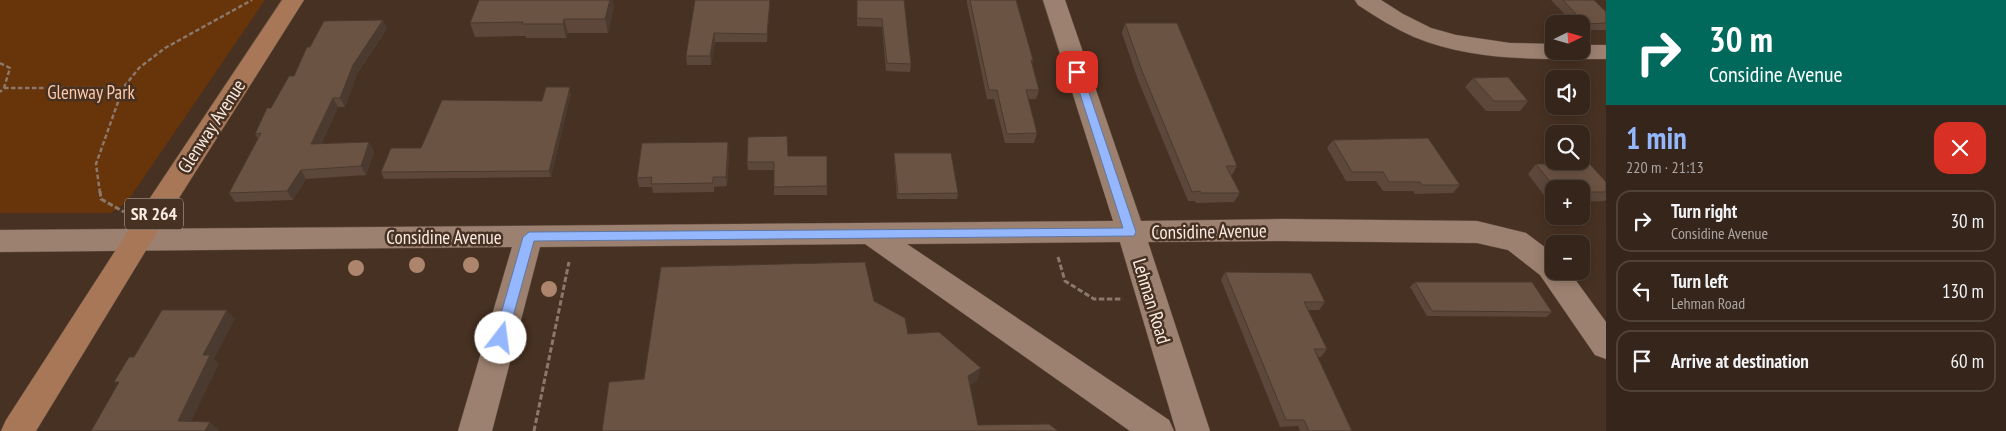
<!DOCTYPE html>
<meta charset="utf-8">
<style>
:root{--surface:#35251a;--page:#3d2d23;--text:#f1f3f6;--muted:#aaa5a2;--line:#4f4239;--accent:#94b7fd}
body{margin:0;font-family:"PT Sans Narrow",sans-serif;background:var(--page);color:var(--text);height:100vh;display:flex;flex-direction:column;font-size:19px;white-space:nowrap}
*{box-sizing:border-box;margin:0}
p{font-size:16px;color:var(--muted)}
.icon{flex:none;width:28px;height:28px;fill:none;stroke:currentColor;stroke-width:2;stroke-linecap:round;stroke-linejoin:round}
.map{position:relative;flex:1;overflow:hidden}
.sheet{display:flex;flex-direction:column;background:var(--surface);width:400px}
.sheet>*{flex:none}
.hud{background:#00695c;color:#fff;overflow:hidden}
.needle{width:32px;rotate:85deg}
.buttons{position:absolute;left:1545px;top:15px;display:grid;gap:10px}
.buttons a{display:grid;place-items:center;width:45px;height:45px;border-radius:10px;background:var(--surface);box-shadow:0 2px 12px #0003,0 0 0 1px var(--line);font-size:25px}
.pin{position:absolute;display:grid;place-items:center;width:42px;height:42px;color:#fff;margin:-21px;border-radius:10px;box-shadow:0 2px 8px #0006}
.me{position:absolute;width:55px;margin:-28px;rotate:15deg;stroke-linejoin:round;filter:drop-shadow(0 0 4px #0008)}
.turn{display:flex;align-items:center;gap:18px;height:105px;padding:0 20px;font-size:22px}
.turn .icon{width:65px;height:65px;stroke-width:2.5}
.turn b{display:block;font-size:35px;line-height:42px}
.round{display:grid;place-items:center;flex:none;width:52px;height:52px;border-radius:15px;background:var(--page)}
.summary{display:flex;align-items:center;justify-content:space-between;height:85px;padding:0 20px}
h1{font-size:30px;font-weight:700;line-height:38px;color:var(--accent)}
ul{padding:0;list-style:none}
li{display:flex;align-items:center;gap:15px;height:62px;margin:0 10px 8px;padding:0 10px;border:2px solid var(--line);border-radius:15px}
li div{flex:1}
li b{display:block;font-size:19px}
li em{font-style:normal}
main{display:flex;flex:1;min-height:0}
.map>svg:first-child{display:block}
.green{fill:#683409}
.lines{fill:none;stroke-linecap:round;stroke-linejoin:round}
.minor-casing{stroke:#634f42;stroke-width:1}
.major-casing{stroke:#634f42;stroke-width:1}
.path-far1{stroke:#8b786b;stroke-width:2.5;stroke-dasharray:4.5 2.5;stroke-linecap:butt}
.path{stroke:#8b786b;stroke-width:3;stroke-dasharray:5.5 2.5;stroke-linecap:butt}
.minor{fill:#9c8170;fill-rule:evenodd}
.major{fill:#a77758;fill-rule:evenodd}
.tree{fill:#ac856c}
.wall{fill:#5c473a}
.shaded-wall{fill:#4b3a2f}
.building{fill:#6b5343;stroke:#4b3a2f}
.route{fill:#94b7fd;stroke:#6077a4}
.labels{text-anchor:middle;stroke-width:5;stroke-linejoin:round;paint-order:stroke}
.shield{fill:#473122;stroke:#c5b4a9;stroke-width:1}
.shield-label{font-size:18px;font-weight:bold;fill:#fbece3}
.park-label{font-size:19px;fill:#fec9a8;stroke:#473122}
.street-label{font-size:19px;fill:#fbece3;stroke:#473122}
</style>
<main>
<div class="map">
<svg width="1606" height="431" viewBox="0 0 1606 431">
<rect width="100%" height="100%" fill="#473122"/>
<polygon class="green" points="0,0 265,0 127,202 111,213 0,213"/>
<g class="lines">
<defs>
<g id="minor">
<polygon points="1043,0 1065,0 1141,221 1283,219 1477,221 1526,233 1554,254 1554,271 1569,271 1606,322 1606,359 1595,355 1540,275 1508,250 1477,243 1283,241 1148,242 1210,431 1176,431 1120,242 907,244 1169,420 1174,431 1130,431 865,244 540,247 492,431 458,431 512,247 0,252 0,230 1113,221"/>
<path d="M1355 0H1381L1403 14 1431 28 1456 35 1510 43 1554 44V51H1581V45H1606V59C1542 59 1474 62 1414 37 1394 28 1376 17 1358 5Z"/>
</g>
<polygon id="major" points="282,0 304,0 148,247 36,431 1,431 6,420 128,231"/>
</defs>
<use href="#minor" class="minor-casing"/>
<use href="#major" class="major-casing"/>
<g class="path-far1">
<polyline points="0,63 10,68 4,88 0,92"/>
<polyline points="4,88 123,88"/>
<polyline points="100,193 96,164 123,88 139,68 165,48 252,0"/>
</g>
<g class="path">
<polyline points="100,191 101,199 124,212"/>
<polyline points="1058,257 1065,281 1094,299 1123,299"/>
<polyline points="534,431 569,262"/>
</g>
<use href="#minor" class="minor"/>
<use href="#major" class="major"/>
</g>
<g class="tree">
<circle cx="417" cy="265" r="8"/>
<circle cx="471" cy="265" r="8"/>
<circle cx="356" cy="268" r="8"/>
<circle cx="549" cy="289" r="8"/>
</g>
<g class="wall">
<polygon points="695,0 770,0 767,42 715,42 711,65 687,65 686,56"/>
<polygon points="857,0 904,0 911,64 910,72 886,71 882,27 857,26"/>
<polygon points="967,0 1016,0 1033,60 1032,64 1039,90 1036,99 1028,99 1037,133 1034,143 1005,143 994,99 987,99 967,3"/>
<polygon points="1551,0 1594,0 1606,12 1606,30 1581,30 1581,24 1574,24"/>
<polygon points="614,6 608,33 568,33 566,38 526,38 526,36 475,37 470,23"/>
<polygon points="383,20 387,29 357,74 345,107 338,107 321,144 369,142 374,152 366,175 306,179 293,200 235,202 229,193 258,139 255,134 271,108 294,76 310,47"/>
<polygon points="1125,23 1237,166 1232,175 1231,175 1240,193 1234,202 1196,203 1195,201 1188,201 1138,80 1122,33"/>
<polygon points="1473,78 1528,101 1520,111 1486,111 1465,87"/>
<polygon points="571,93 551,177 384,179 381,172 421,148 542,101"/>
<polygon points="1333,140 1460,185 1453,193 1415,194 1413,191 1383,191 1376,181 1346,181 1327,148"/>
<polygon points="729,152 727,186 714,187 714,192 653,193 652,187 639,187 637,178"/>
<polygon points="894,153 958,193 957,199 897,199 894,158"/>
<polygon points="788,156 827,186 827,195 774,195 774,170 748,170 747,162"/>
<polygon points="1536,164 1606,182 1606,200 1604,201 1581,202 1581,189 1554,189 1554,202 1549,202 1528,174"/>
<polygon points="1225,272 1325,302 1319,310 1308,310 1327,349 1321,357 1317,357 1352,431 1300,431 1298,426 1280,427 1221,280"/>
<polygon points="1415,282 1552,312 1546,317 1427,316 1410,287"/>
</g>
<g class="shaded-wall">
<polygon points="610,0 613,0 614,6 608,33 605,19"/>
<polygon points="770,0 770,3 767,42 767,34"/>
<polygon points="564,19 568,33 566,38 563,24"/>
<polygon points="383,20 387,29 357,74 345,107 340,98 353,65"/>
<polygon points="714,33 715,42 711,65 710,56"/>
<polygon points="570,87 571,93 551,177 549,171"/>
<polygon points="333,98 338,107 316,153 311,144"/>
<polygon points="369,142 374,152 366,175 361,166"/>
<polygon points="728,142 729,152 727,186 726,177"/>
<polygon points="301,170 306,179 293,200 287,191"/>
<polygon points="227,310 235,319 214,359 219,364 187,430 178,421 203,355"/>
<polygon points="981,368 977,381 964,389 968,376"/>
<polygon points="210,422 219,430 218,431 205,431"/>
</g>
<g class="building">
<polygon points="479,0 610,0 605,19 564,19 563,24 522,24 523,22 470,23"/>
<polygon points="695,0 770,0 767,34 714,33 710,56 686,56"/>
<polygon points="857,0 904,0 911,64 887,63 882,19 857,18"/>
<polygon points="970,0 1016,0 1033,60 1031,60 1039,90 1026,90 1037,133 1007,134 997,90 989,90"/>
<polygon points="1563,0 1594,0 1606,12 1606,23 1585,24"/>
<polygon points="383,20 353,65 340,98 333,98 311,144 369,142 361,166 301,170 287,191 229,193 261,133 255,134 267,108 271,108 289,76 294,76 307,47 310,47 324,21"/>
<polygon points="1125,23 1177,23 1237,166 1226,166 1240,193 1201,193 1200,191 1192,192 1142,71"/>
<polygon points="1508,77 1528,101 1494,101 1473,78"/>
<polygon points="546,87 570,87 549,171 381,172 391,148 421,148 442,100 542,101"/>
<polygon points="787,136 788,156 827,156 827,186 774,187 774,162 747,162 748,137"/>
<polygon points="1428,138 1460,185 1422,185 1420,182 1389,182 1383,172 1352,172 1333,140"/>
<polygon points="728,142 726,177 713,177 713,183 651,184 652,177 637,178 642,143"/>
<polygon points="894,153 951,153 958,193 898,194"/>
<polygon points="1536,164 1590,164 1606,182 1606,192 1581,192 1581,189 1556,189"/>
<polygon points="865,262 874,301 905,318 908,334 939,332 981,368 968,376 978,425 1049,424 1058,431 602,431 609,382 644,379 661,267"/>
<polygon points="1225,272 1311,273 1325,302 1304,302 1327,349 1314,349 1352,431 1309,431 1304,420 1286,420"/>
<polygon points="1415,282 1532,282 1552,312 1432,311"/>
<polygon points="162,310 227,310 203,355 210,355 178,421 210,422 205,431 91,431 119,382 114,382 129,357 134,357"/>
</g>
<polygon class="route" points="1077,68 1082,72 1136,232 1134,236 534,241 507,338 505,342 501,343 496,342 494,338 523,237 529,232 1123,228 1073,72"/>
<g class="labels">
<rect class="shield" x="125" y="198.5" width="58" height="31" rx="4"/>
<g class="shield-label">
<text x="154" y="220">SR 264</text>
</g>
<g class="park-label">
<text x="91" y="99">Glenway Park</text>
</g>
<g class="street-label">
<text transform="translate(211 126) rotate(-57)" y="7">Glenway Avenue</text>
<text transform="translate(1209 231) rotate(-1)" y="7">Considine Avenue</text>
<text x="444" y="244">Considine Avenue</text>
<text transform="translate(1152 301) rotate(73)" y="7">Lehman Road</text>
</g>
</g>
</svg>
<div class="buttons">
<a><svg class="needle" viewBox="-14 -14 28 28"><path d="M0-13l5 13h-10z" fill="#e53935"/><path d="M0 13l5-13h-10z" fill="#aaa5a2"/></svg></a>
<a><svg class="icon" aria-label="sound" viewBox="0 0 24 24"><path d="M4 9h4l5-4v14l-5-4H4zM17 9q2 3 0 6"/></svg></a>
<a><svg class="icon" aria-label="search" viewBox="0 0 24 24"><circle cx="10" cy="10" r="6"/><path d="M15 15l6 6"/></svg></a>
<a>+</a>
<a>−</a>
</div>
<div class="pin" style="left:1077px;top:72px;background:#d93025"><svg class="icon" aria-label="arrive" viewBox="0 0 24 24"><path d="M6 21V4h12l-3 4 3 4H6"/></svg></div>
<svg class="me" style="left:501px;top:338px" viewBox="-20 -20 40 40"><circle r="19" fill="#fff"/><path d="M0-13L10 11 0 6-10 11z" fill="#94b7fd"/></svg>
</div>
<section class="sheet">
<div class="hud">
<div class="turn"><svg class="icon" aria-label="right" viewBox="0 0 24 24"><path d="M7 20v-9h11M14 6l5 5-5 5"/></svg><div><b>30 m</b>Considine Avenue</div></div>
</div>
<div class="summary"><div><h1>1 min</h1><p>220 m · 21:13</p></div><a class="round" style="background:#d93025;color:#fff"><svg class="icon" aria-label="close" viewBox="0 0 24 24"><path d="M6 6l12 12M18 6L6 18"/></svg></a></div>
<ul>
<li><svg class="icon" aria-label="right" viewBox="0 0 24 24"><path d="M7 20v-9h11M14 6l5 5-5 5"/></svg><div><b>Turn right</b><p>Considine Avenue</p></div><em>30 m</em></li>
<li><svg class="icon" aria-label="left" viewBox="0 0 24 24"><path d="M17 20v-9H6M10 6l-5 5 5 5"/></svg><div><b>Turn left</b><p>Lehman Road</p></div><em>130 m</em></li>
<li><svg class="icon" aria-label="arrive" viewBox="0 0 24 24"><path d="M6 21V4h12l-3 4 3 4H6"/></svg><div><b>Arrive at destination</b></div><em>60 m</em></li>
</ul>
</section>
</main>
